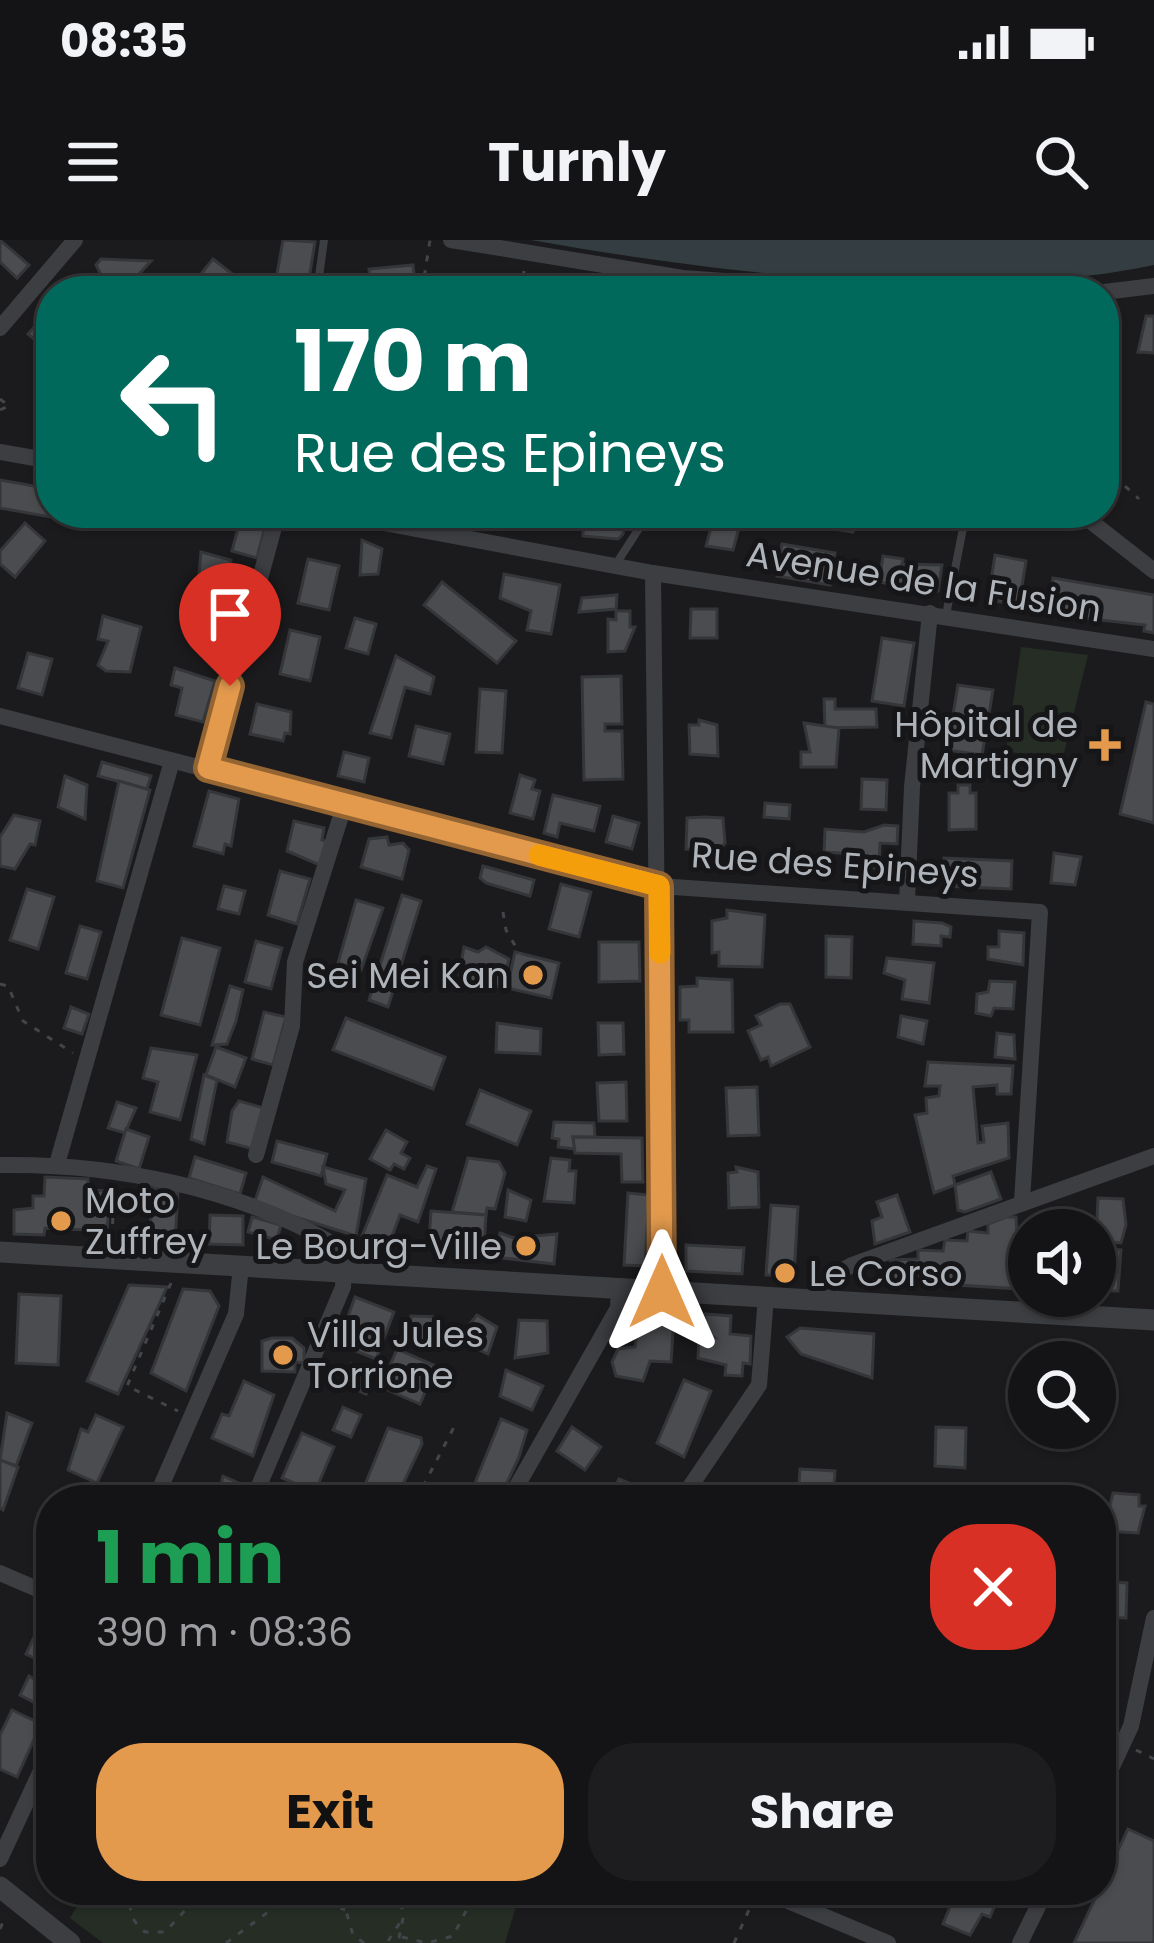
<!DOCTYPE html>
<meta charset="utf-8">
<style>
:root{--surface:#141416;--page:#1d1d1f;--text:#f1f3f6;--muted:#9d9ea1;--line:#333335;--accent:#e39a4d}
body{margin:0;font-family:Poppins,sans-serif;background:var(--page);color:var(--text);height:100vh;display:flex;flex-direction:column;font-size:45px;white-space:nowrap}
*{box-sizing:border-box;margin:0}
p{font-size:39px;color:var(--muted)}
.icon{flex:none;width:66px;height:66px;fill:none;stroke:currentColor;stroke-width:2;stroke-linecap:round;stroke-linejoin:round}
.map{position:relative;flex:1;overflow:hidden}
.panel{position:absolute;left:36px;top:1245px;width:1080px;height:420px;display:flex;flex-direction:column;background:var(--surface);border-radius:48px;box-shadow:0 3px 9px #0004,0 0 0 3px var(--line)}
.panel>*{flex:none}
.hud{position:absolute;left:36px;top:36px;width:1083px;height:252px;border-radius:48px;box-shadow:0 3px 9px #0004,0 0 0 3px var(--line);background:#00695c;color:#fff;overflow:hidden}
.fabs{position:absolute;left:1008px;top:969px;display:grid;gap:24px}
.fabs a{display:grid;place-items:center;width:108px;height:108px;border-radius:50%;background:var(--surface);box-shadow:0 3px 9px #0004,0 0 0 3px var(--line);font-size:60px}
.pin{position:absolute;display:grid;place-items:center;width:102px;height:102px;color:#fff;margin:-123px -51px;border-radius:50% 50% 50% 0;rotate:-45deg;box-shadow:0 0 12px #0007}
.pin .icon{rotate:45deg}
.me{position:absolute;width:132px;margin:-66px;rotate:0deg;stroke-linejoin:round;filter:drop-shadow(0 0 9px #0008)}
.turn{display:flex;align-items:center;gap:42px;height:252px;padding:0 60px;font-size:54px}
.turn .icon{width:156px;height:156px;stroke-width:2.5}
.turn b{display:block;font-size:84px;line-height:102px}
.round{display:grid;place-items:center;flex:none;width:126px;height:126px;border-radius:48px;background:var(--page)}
.overview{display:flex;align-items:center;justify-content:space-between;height:204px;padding:0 60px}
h1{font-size:72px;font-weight:700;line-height:90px;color:#1e9e55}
.cta{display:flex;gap:24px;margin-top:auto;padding:24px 60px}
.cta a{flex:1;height:138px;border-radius:48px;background:var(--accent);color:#111;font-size:48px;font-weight:700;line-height:138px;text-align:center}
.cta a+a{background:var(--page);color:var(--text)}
.status{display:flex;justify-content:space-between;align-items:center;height:84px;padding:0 60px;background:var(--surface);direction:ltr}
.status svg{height:33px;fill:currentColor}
header{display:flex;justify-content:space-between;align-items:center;height:156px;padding:0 60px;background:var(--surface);font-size:54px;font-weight:700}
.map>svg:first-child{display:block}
.green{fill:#252d25}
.water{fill:#343e42}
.building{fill:#4a4c4f;stroke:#353639;stroke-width:3}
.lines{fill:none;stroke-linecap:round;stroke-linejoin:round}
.path{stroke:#424549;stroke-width:3;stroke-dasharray:6 9;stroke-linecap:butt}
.service{stroke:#3c3e42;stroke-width:8}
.minor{stroke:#3c3e42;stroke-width:16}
.tertiary{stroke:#3c3e42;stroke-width:21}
.route-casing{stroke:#946432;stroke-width:30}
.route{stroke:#e39a4d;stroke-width:21}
.slow{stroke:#f59e0b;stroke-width:21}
.poi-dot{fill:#e39a4d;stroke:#161618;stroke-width:4.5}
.labels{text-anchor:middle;stroke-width:10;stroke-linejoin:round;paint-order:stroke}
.street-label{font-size:36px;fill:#afb4bb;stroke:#161618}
.poi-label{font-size:36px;fill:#afb4bb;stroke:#161618;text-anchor:end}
</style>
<div class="status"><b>08:35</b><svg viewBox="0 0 49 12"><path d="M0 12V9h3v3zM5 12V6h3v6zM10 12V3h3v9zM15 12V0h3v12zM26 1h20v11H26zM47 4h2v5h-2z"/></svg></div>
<header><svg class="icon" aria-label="menu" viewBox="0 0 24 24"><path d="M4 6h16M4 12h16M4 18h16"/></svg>Turnly<svg class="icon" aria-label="search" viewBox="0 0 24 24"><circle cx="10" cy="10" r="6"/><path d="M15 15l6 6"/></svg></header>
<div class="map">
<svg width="1154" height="1703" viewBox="0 0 1154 1703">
<rect width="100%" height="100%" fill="#1b1b1d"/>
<g class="green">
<polygon points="1021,407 1088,415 1062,521 1006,511"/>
<polygon points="87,1650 521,1650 505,1703 103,1703 70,1678"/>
</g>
<path class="water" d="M531 0H1154V25C969 64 717 33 531 0Z"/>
<g class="building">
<polygon points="0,0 29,25 17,38 0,22"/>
<polygon points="283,0 315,2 307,51 274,51"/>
<polygon points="101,19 151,21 139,34 147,41 138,51 123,51 101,35 96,25"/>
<polygon points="213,19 231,33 217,51 198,51 192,45"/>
<polygon points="413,25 416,51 371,51 369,29"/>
<polygon points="511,38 512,51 468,51 467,43"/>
<polygon points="1146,76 1154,76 1154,113 1138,112"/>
<polygon points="42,78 51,85 46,109 28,94"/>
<polygon points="0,240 51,249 56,278 0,268"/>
<polygon points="584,273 626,273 623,294 618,299 583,296"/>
<polygon points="715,273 743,273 733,310 706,306"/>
<polygon points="829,273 856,273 853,292 827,288"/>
<polygon points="25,283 45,301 15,337 0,324 0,311"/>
<polygon points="239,284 264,290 257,318 232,311"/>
<polygon points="362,300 382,309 378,334 360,335"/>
<polygon points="782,304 835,313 830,345 777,336"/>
<polygon points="201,312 231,320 227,354 198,346"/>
<polygon points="995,315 1026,321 1019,365 988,360"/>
<polygon points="883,316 903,319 902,324 942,325 938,351 897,351 897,345 879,342"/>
<polygon points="308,319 339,326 329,370 298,363"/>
<polygon points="504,334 560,345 551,394 527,390 531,371 500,358"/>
<polygon points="1053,338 1154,355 1154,393 1144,391 1145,385 1047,374"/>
<polygon points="442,342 516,401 497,423 424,365"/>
<polygon points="617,355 616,369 579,372 582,358"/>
<polygon points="691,369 717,369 717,398 690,398"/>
<polygon points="616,371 630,371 630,387 635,387 625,411 608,412 608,379 616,380"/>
<polygon points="103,376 141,387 130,432 106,431 98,425 108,401 98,399"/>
<polygon points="355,378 376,384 368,414 346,408"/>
<polygon points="290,390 320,397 310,441 280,434"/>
<polygon points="882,398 914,403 904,466 872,461"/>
<polygon points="28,413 52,419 42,455 18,448"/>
<polygon points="396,416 434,437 430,454 405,447 391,498 370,493"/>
<polygon points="175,428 215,441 203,482 176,475 182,448 171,445"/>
<polygon points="621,436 622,484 605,484 605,491 622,491 623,539 584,540 582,437"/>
<polygon points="958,445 993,450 982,515 947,510"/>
<polygon points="480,449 506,451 502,513 476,512"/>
<polygon points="824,459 835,459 835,469 876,469 877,487 825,488"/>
<polygon points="1146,462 1154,464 1154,583 1120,574"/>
<polygon points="257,464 291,472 290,494 285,493 283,501 250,494"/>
<polygon points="699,480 717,485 718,516 690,514 689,485 699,485"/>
<polygon points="804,483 839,488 836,527 801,527 801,512 810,512"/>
<polygon points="416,486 450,494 443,524 409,516"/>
<polygon points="344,512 369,518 364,542 338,536"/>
<polygon points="102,522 151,536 147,549 98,536"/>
<polygon points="520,535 535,540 532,549 540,551 533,579 510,573"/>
<polygon points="65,536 87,545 85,579 58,567"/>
<polygon points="862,539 887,540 886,570 861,569"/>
<polygon points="119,541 150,550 123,648 97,641"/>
<polygon points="958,545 970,545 970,553 976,553 976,589 949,590 949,553 958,553"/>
<polygon points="209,551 239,559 231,606 225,604 223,614 194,606"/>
<polygon points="553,555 600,566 594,591 560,583 557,597 544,593"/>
<polygon points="765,563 790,565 789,579 764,577"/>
<polygon points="14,575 40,581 35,605 30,604 15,629 0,626 0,597"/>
<polygon points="613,576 639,583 632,609 606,602"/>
<polygon points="705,577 723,578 725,603 719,611 686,609 687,578"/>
<polygon points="294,581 324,588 322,600 328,602 322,626 287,611"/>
<polygon points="884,585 898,586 897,604 880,603 879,629 853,623 854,614 824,612 825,589 864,592"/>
<polygon points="387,597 389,605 403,603 409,610 402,639 361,627 369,599"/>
<polygon points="1054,613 1081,617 1075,645 1051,643"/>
<polygon points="944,618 1012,621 1011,649 943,646"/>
<polygon points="483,626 534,640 530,656 486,643 480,638"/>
<polygon points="280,631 310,639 297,684 268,675"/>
<polygon points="561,644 591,652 579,697 549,689"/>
<polygon points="224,646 245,651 239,674 218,669"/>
<polygon points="27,649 54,657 38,709 10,700"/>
<polygon points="402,655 421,661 388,767 369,760"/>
<polygon points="356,660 383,668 361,730 338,723"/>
<polygon points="727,670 765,675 762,727 719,726 719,712 712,713 712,681 727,678"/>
<polygon points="914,681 942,683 951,687 950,697 941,696 941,706 913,704"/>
<polygon points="80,686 101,692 87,739 66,733"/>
<polygon points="999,691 1024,693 1023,725 988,719 988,707 999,707"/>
<polygon points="826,696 852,697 851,738 826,737"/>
<polygon points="182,698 220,708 200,785 161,775"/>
<polygon points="256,701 282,708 271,749 245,742"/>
<polygon points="599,702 639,702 640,741 599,742"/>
<polygon points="464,707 478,712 486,707 509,719 503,747 478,746 459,735"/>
<polygon points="515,712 559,723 551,758 507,748"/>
<polygon points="887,718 934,723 929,763 902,759 905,740 884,733"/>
<polygon points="697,738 732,740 733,792 689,792 689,780 680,780 680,747 697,746"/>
<polygon points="990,741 1015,742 1013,769 994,768 991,776 976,773 977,754 988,752"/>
<polygon points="230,746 243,750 236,781 227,804 212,805"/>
<polygon points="780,764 790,764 810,807 771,826 768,817 761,820 748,791 761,785 756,776"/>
<polygon points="71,767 89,774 82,794 64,788"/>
<polygon points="264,772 286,777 273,825 252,819"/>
<polygon points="901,776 927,781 923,804 898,797"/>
<polygon points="346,778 445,817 433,849 333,810"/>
<polygon points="497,783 541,789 540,814 496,812"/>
<polygon points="598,783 623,783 624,814 599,815"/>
<polygon points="997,793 1014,795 1015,819 995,817"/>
<polygon points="216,807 246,818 235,847 206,835"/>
<polygon points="151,808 197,815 180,880 150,872 158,842 143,838"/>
<polygon points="928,822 1013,826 1011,854 997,854 997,845 973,847 978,903 984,902 982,886 1008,883 1009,918 953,936 955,945 934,953 915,875 927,873 926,858 939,856 940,846 925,846"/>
<polygon points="204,835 217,840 204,904 191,899"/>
<polygon points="626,842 627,881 599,881 597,843"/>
<polygon points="757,847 759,895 728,896 726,848"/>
<polygon points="480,850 531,871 517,905 467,884"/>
<polygon points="239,861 264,868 253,909 227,902 232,871"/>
<polygon points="117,862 136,868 125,893 108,888"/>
<polygon points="554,882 594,883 595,897 573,897 575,909 558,907 559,899 552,898"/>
<polygon points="126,889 149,897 139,929 116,921"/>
<polygon points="386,890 407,902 401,913 410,918 404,929 394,924 390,930 370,919"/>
<polygon points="573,897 642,898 643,942 622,942 621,914 575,913"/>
<polygon points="277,901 327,914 321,936 272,922"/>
<polygon points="195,917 246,933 240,954 189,938"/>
<polygon points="468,918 499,922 505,933 495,969 487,968 486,975 452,972"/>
<polygon points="551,918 570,920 569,931 576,931 574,963 544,961"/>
<polygon points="427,926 436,929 418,982 400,975 391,999 362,996 387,935 417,947"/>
<polygon points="323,927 366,939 356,996 254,964 263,937 335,971 345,950 326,944"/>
<polygon points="736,927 758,932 759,967 729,968 728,933 737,932"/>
<polygon points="991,932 1001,959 965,972 958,970 955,945"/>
<polygon points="45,937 88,939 88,950 110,951 107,991 45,988 44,995 14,994 14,970 33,968 33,956 44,956"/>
<polygon points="152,948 178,952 175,1001 150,1000"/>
<polygon points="508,950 531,960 526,981 505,977"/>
<polygon points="628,953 649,955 645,1026 624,1025"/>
<polygon points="897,955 910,992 875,1004 872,981 882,977 877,962"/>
<polygon points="1098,958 1123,959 1126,985 1121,1003 1096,1001"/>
<polygon points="771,965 798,967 794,1036 766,1035"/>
<polygon points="431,971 486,975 484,1006 429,1002"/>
<polygon points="210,975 243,976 243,1005 209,1004"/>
<polygon points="252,977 281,985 277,1000 248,992"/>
<polygon points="1006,977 1016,977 1020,1049 894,1041 890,1020 918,1019 918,1010 943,1011 945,1000 967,1001 968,991 988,993 988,984"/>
<polygon points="500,993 514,998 557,994 554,1024 494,1017"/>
<polygon points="686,1005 744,1008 742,1034 686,1031"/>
<polygon points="1095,1008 1121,1010 1118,1051 1095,1051"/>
<polygon points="129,1045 167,1047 118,1154 87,1141"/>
<polygon points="183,1049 210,1051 219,1066 186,1151 151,1133"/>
<polygon points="19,1054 61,1056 58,1125 16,1123"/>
<polygon points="355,1057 394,1072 376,1119 338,1104"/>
<polygon points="666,1073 674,1076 671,1122 650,1121 643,1141 616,1136 612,1122 618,1109 635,1107 640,1074"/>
<polygon points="705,1074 731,1076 730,1094 751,1096 750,1124 743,1123 742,1136 725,1135 726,1125 698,1118 699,1096 713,1097 704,1091"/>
<polygon points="477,1075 497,1087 488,1114 457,1100"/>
<polygon points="411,1076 440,1077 439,1104 410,1103"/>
<polygon points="519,1080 547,1081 548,1113 515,1118"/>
<polygon points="800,1088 874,1094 872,1138 801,1114 787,1097"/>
<polygon points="272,1098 292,1098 304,1108 304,1123 295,1122 295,1132 262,1131 262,1101"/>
<polygon points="397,1109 436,1126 420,1164 381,1147"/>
<polygon points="351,1124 373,1138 366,1154 342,1144"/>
<polygon points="506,1130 543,1146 532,1170 500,1156"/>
<polygon points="684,1140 711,1151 684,1217 657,1203"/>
<polygon points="244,1141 274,1155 253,1216 212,1198 222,1174 229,1176"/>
<polygon points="343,1167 361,1175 351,1197 333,1190"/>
<polygon points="7,1173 32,1183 16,1226 0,1220"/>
<polygon points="96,1175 123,1187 97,1243 68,1230 81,1189 88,1192"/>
<polygon points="501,1179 527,1190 519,1217 499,1260 468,1260"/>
<polygon points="572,1187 601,1207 585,1230 557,1211"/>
<polygon points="936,1187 966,1188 965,1228 935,1226"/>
<polygon points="388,1188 421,1198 422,1204 396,1259 366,1242"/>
<polygon points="302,1193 334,1207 315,1252 282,1238"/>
<polygon points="0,1220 18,1227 3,1270 0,1268"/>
<polygon points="800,1229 835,1231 833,1260 798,1260"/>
<polygon points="223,1236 250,1248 245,1260 217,1260"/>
<polygon points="619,1239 646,1250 642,1260 609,1260"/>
<polygon points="1113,1253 1139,1255 1139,1266 1145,1266 1138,1293 1104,1291"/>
<polygon points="1101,1341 1127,1343 1126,1378 1101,1377"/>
<polygon points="43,1378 51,1382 51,1426 26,1414"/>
<polygon points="29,1436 51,1450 45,1468 20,1455"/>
<polygon points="12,1470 41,1484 17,1537 0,1529 0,1495"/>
<polygon points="1128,1589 1154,1601 1154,1703 1074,1703"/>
<polygon points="957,1650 1000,1653 990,1677 982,1674 970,1695 943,1684"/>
</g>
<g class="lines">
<g class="path">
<polyline points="422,51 430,0"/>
<polyline points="521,51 524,31"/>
<polyline points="0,159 9,166 0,170"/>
<polyline points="1104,208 1115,210 1104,262"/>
<polyline points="1114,236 1139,259"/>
<polyline points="503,672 506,690 520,714"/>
<polyline points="0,744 8,746 23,781 73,813"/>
<polyline points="112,999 114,949"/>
<polyline points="171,1043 127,1146 178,1171"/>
<polyline points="416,1260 454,1187"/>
<polyline points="1136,1510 1154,1519"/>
<path d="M134 1650C127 1668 130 1680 145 1692H165L204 1650"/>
<polyline points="299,1650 345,1670"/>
<polyline points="394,1650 404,1673 398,1703"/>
<polyline points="0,1689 6,1675"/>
<polyline points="402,1697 427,1703 453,1696 477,1650"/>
<polyline points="388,1701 403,1678"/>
<polyline points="226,1703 275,1667 283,1650"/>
<polyline points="364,1703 353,1695 346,1671 369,1650"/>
<polyline points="734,1703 753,1661"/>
</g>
<g class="service">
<polyline points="317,51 324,0"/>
<polyline points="616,324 649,273"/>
<polyline points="946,375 966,273"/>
</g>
<g class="minor">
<polyline points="451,0 683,38 868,51"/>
<polyline points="1104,52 1154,46"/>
<polyline points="0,88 75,0"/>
<polyline points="0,212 51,221"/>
<polyline points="330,273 653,333 1154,409"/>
<polyline points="1080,273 1154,331"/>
<polyline points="653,333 661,1052"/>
<polyline points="0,476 659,646 1040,672 1022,961"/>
<polyline points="208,528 278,273"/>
<polyline points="907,662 912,547 930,373"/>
<polyline points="256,915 292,786 295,722 345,563"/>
<polyline points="57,924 172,521"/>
<path d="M0 925C115 923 240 948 340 1008L345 1014 343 1047 253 1260"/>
<polyline points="828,1059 834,1035 852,1025 1154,916"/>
<polyline points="155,1260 236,1074 241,1026"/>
<polyline points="509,1260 618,1068 619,1049"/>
<polyline points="681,1260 759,1145 766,1057"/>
<polyline points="0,1333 51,1355"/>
<polyline points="1101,1550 1131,1486 1154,1378"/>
<polyline points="0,1619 51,1509"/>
<polyline points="762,1650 888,1703"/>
<polyline points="1020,1703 1046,1650"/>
</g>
<g class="tertiary">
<polyline points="0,1012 1154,1080"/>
<polyline points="0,1647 70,1703"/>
</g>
</g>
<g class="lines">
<defs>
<polyline id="route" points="230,446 208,528 659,646 662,1052"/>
</defs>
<use href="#route" class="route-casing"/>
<use href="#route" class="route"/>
<polyline class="slow" points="539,615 659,646 660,713"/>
</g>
<g class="poi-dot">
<path d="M1099 487h12v12h12v12h-12v12h-12v-12h-12v-12h12z"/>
<circle cx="533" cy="735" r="12"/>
<circle cx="61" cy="981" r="12"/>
<circle cx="526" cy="1006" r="12"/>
<circle cx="785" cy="1033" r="12"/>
<circle cx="283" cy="1115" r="12"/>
</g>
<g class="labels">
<g class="street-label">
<text transform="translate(924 341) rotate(9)" y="13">Avenue de la Fusion</text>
<text transform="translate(835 624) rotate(4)" y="13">Rue des Epineys</text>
</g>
<g class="poi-label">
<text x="1078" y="497">Hôpital de<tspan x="1078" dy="41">Martigny</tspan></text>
<text x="509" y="748">Sei Mei Kan</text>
<text x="85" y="973" text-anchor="start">Moto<tspan x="85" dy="41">Zuffrey</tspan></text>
<text x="502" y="1019">Le Bourg-Ville</text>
<text x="809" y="1046" text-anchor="start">Le Corso</text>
<text x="307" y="1107" text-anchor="start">Villa Jules<tspan x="307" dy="41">Torrione</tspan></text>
</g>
</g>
</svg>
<div class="fabs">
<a><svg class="icon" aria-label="sound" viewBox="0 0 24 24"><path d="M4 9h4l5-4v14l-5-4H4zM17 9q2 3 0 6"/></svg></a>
<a><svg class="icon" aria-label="search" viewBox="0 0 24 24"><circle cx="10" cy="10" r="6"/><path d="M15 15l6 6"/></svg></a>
</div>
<div class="pin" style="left:230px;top:446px;background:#d93025"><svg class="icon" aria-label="arrive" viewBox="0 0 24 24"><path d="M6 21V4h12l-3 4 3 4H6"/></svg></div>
<svg class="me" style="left:662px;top:1052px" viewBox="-20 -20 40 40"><path d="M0-17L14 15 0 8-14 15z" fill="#e39a4d" stroke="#fff" stroke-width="4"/></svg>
<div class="hud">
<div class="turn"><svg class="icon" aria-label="left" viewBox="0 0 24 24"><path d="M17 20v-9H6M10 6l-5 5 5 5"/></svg><div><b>170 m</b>Rue des Epineys</div></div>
</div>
<section class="panel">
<div class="overview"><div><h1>1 min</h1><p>390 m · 08:36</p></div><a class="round" style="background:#d93025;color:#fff"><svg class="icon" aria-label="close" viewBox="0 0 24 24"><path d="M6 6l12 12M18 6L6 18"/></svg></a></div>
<div class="cta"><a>Exit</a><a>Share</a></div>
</section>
</div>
